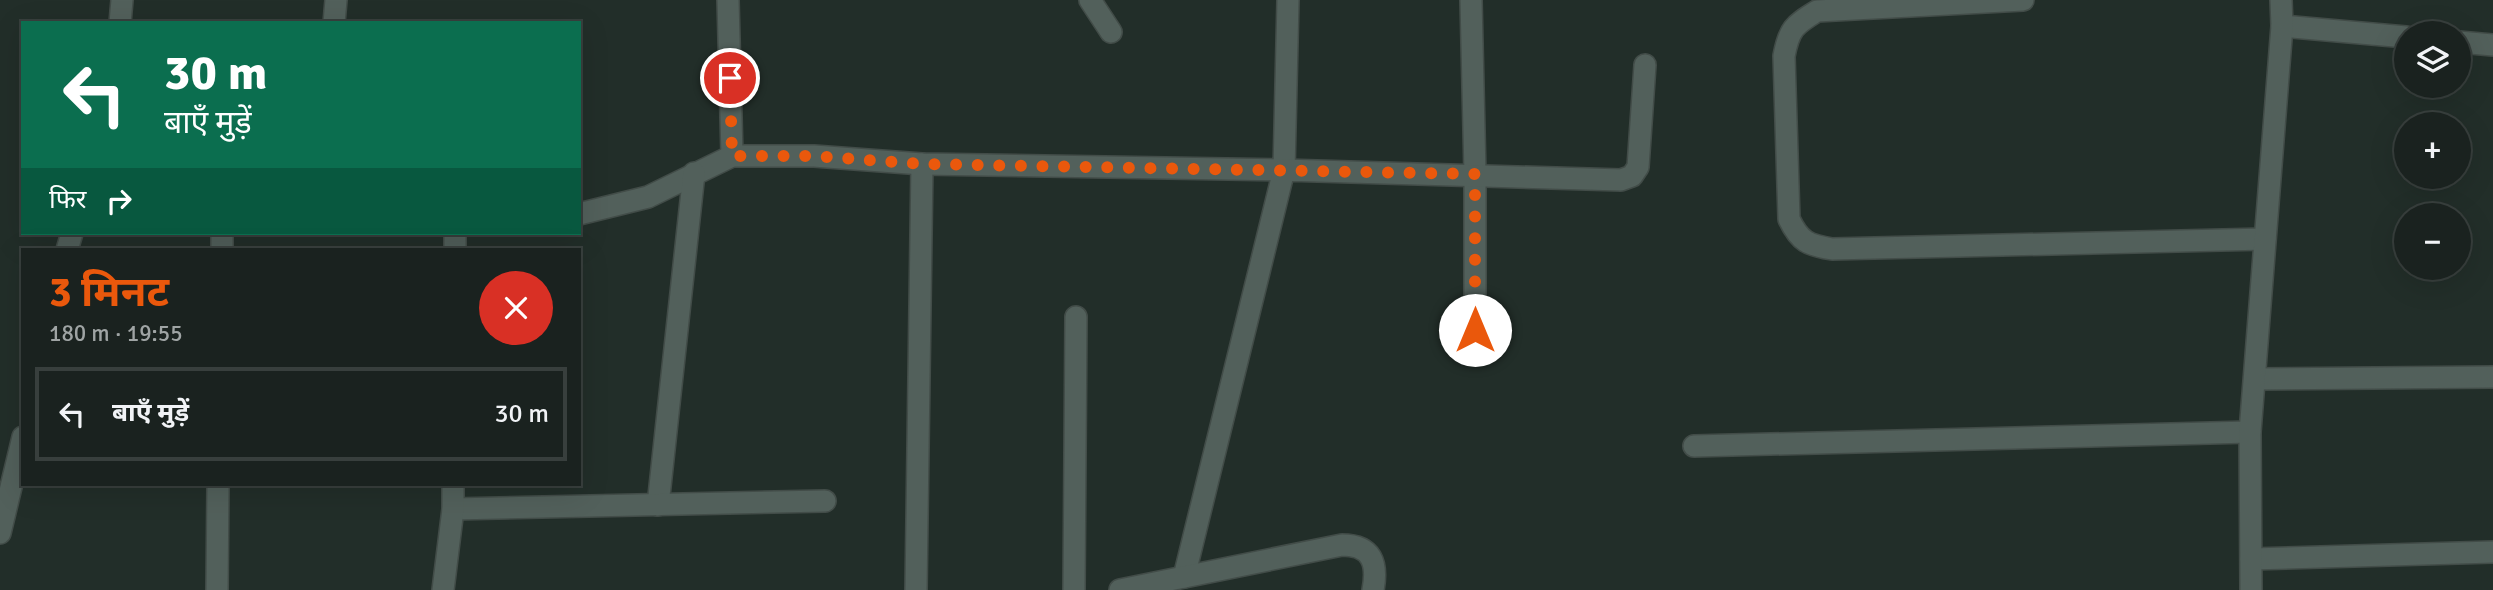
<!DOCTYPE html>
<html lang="hi">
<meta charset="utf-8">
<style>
:root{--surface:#1a221f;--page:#232a28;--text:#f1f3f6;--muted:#9fa4a4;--line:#383f3d;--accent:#ea580c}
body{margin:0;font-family:Signika,"Noto Sans Devanagari",sans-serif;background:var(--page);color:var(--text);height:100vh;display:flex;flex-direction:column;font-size:26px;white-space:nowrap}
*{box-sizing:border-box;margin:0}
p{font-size:23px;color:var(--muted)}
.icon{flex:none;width:38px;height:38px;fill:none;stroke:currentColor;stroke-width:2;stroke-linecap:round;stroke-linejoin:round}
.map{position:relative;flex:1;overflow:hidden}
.details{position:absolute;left:21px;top:248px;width:560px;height:238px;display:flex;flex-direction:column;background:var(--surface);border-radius:0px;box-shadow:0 7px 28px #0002,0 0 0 2px var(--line)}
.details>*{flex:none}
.guide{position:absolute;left:21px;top:21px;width:560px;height:214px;border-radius:0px;box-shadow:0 7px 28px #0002,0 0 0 2px var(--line);background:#0b6e4f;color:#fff;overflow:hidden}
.controls{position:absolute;left:2394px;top:21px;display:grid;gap:14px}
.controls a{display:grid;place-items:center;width:77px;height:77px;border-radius:50%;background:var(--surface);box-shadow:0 7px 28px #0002,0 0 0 2px var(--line);font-size:35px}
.pin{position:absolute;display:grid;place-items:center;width:60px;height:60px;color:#fff;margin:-30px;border:4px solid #fff;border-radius:50%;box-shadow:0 2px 7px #0007}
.me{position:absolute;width:77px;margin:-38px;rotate:0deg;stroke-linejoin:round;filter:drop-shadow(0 0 5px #0008)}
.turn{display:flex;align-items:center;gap:24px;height:147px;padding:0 28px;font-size:32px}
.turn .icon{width:91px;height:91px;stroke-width:2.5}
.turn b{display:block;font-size:49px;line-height:60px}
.then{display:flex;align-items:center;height:66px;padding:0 28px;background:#0003;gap:14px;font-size:26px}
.round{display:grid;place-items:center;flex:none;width:74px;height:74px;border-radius:37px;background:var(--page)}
.head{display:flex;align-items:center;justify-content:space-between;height:119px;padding:0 28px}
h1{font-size:42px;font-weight:700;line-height:52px;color:var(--accent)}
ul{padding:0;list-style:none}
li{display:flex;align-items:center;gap:21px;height:94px;margin:0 14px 10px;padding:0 14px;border:4px solid var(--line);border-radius:0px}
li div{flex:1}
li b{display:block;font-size:26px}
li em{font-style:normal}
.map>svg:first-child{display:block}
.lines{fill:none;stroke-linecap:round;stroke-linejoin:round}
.street-casing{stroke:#424c48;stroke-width:24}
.street{stroke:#52605b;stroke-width:21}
.route{stroke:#ea580c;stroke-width:12;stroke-dasharray:0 21.6}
</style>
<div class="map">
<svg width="2493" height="590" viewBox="0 0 2493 590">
<rect width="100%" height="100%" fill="#222e29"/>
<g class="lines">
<defs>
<g id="street">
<polyline points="728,0 732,156"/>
<polyline points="1090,0 1111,32"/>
<polyline points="1471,0 1475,174 1475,330"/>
<path d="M2023 0 1817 11C1794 25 1789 29 1784 56L1789 219C1800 242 1808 245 1832 249L2265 239"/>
<polyline points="120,23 122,0"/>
<polyline points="334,23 336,0"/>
<polyline points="2282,26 2406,37"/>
<polyline points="2459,42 2493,45"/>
<polyline points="579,214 648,197 732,156 814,156 922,164 1284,170 1288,0"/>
<polyline points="67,250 72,233"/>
<polyline points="222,250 222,233"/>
<polyline points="455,250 455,233"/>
<polyline points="2255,379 2493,377"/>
<polyline points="1694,446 2250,432"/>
<polyline points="658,505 694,173"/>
<polyline points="453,509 825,501"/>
<polyline points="0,533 23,437"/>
<polyline points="2251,559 2493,552"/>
<polyline points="1184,577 1284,170 1621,180 1632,176 1638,167 1645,65"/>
<polyline points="217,590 218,485"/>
<polyline points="443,590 453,509 453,485"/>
<polyline points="916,590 922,164"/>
<polyline points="1074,590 1076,317"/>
<path d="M1120 590 1342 545C1372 545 1378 563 1373 590"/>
<polyline points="2251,590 2250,432 2282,26 2281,0"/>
</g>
</defs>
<use href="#street" class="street-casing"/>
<use href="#street" class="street"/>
</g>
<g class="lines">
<polyline class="route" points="730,78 732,156 814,156 922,164 1475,174 1475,330"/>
</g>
</svg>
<div class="controls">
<a><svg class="icon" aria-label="layers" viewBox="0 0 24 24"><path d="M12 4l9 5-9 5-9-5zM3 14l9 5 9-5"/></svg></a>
<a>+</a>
<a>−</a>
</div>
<div class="pin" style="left:730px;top:78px;background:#d93025"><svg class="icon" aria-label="arrive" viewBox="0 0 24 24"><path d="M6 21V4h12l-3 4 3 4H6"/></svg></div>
<svg class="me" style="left:1475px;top:330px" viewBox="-20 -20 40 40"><circle r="19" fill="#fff"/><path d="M0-13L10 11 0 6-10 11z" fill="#ea580c"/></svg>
<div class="guide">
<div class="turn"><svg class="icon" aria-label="left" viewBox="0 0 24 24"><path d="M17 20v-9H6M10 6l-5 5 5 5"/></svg><div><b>30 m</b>बाएँ मुड़ें</div></div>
<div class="then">फिर<svg class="icon" aria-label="right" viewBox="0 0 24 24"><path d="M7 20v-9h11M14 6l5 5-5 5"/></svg></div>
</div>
<section class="details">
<div class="head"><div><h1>3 मिनट</h1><p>180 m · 19:55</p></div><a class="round" style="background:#d93025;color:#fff"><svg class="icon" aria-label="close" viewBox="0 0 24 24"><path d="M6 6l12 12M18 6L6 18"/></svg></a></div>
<ul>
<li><svg class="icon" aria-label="left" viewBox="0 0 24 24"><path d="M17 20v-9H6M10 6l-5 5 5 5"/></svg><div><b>बाएँ मुड़ें</b></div><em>30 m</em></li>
</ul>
</section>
</div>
